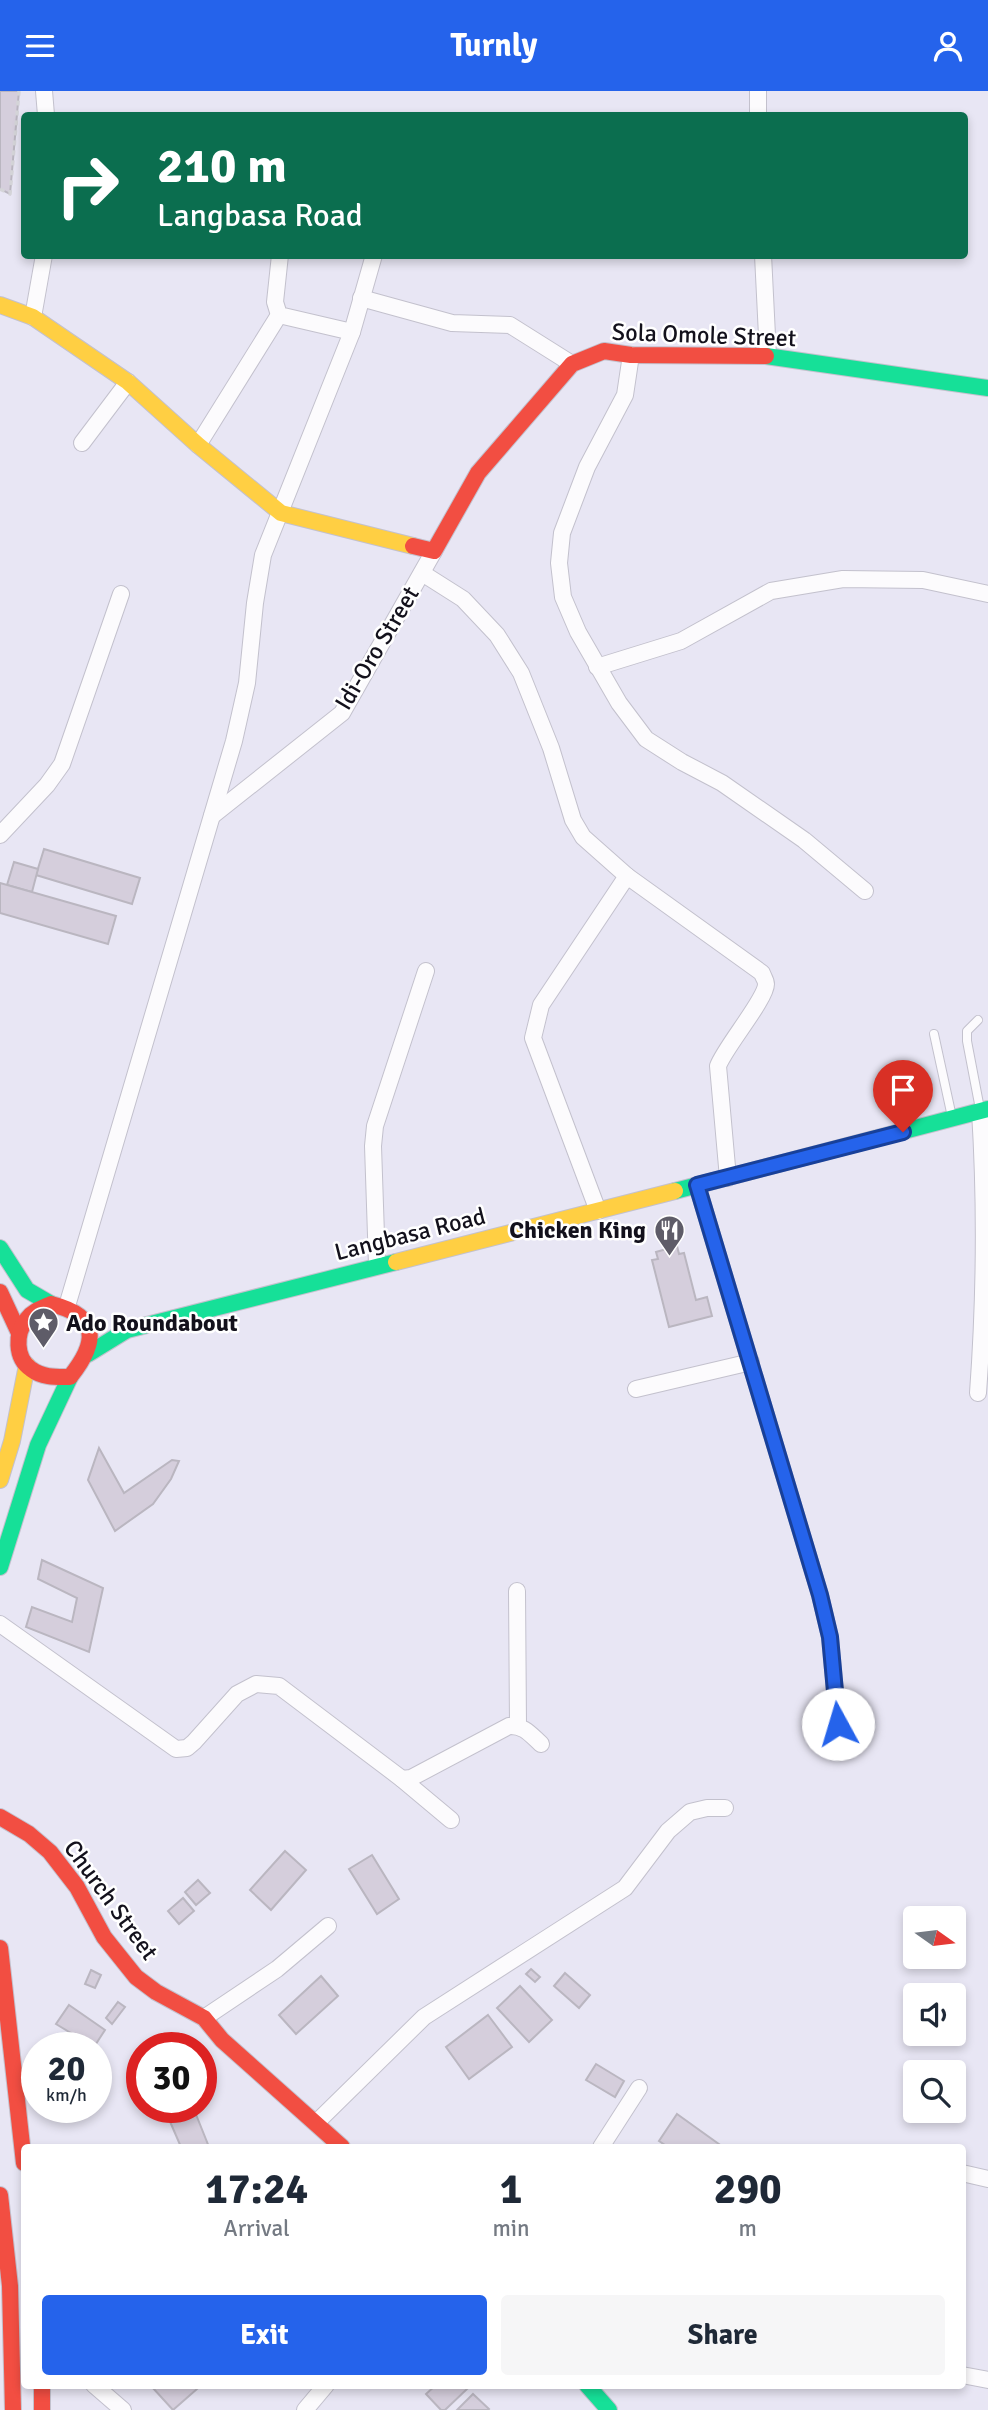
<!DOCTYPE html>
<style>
:root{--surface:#fff;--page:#f6f6f7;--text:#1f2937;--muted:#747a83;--accent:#2563eb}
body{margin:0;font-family:Signika,sans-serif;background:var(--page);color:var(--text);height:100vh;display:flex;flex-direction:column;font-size:26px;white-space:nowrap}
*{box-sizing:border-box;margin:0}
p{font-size:23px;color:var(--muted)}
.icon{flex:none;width:38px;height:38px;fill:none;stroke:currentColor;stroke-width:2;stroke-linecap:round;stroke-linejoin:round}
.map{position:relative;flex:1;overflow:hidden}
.panel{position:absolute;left:21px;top:2053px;width:945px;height:245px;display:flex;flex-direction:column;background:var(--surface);border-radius:7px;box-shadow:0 4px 10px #0003}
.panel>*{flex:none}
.top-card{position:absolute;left:21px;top:21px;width:947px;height:147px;border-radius:7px;box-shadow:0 4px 10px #0003;background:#0b6e4f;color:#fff;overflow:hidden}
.needle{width:46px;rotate:104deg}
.fabs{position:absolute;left:903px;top:1815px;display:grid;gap:14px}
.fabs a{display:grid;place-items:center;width:63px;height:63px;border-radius:7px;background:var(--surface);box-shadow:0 4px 10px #0003;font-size:35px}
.speed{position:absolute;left:21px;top:1941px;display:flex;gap:14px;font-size:35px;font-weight:700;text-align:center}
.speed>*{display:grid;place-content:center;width:91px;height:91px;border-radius:50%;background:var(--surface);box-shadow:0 4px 10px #0003;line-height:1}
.speed small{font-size:18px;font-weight:400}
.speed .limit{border:10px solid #d22;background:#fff;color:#111}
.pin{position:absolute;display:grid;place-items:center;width:60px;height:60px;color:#fff;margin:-72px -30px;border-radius:50% 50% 50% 0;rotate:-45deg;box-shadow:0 0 7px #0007}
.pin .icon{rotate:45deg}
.me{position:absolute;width:77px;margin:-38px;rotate:354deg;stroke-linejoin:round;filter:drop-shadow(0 0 5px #0008)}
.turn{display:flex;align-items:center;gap:24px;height:147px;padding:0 21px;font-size:32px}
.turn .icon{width:91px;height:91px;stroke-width:2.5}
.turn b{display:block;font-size:49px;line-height:60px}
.eta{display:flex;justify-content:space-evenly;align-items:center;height:119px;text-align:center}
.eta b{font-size:42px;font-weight:700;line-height:49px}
.cta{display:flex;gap:14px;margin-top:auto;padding:14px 21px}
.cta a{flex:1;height:80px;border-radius:7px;background:var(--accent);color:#fff;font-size:28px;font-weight:700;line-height:80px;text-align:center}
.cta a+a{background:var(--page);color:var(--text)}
header{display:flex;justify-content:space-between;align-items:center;height:91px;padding:0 21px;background:var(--accent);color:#fff;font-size:32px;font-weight:700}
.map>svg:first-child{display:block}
.building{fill:#d5cedc;stroke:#bab6c0;stroke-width:2}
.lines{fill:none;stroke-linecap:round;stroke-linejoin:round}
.lane-casing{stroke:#c3c1cd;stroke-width:10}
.street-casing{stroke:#c3c1cd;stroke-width:18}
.fast-casing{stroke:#c3c1cd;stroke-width:18}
.slow-casing{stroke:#c3c1cd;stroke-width:18}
.jam-casing{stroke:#c3c1cd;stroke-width:18}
.path{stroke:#d4d4d8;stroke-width:3.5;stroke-dasharray:5 5;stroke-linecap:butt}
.lane{stroke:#fcfbfd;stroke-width:8}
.street{stroke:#fcfbfd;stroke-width:16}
.fast{stroke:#16e098;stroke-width:16}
.slow{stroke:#ffcf43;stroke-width:16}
.jam{stroke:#f24e42;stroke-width:16}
.route-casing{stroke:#184099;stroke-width:18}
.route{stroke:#2563eb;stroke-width:12}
.labels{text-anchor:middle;stroke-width:5;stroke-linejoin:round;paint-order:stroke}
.street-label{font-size:24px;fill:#13111c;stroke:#fff}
.poi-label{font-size:24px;font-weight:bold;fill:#13111c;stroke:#fff;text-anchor:end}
</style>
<header><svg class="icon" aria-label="menu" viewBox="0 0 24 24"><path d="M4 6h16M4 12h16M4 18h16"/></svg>Turnly<svg class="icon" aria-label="person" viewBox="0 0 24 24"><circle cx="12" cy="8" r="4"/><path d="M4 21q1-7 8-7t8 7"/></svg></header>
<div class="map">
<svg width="988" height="2319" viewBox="0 0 988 2319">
<rect width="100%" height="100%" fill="#e8e6f4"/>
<g class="building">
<polygon points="0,0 19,0 10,103 0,98"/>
<polygon points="44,758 140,787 132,813 36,784"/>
<polygon points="14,771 38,778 32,801 7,794"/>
<polygon points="0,792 116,825 108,853 0,822"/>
<polygon points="677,1155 679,1163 684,1162 696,1209 707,1206 712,1225 669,1236 652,1169 658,1168 656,1161"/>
<polygon points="99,1357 124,1402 172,1369 179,1370 171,1388 153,1413 115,1440 88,1389"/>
<polygon points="42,1469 103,1497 89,1561 26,1536 32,1516 72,1531 77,1507 38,1488"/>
<polygon points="285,1760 306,1779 271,1819 250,1799"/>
<polygon points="372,1764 399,1808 377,1823 349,1778"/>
<polygon points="198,1789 210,1802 196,1814 185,1801"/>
<polygon points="183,1807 194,1820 179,1833 168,1820"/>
<polygon points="531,1878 540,1886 535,1891 526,1883"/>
<polygon points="91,1879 101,1884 95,1897 85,1893"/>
<polygon points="565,1882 590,1904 579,1917 554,1895"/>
<polygon points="321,1885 338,1905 296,1943 279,1924"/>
<polygon points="520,1895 552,1929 529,1951 497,1917"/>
<polygon points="118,1911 125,1916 112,1933 106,1927"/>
<polygon points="69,1914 105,1939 94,1956 56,1933"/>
<polygon points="488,1924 512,1956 469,1988 446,1956"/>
<polygon points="596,1973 624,1990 615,2006 586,1989"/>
<polygon points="193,2016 209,2056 181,2056 168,2026"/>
<polygon points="677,2023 723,2056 668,2056 659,2050"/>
<polygon points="154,2294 193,2294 197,2298 173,2319 152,2296"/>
<polygon points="436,2294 463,2294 467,2298 445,2319 441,2319 426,2303"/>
<polygon points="473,2303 489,2318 488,2319 457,2319"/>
</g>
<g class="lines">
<defs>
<g id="lane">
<polyline points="978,929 967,940 967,950 980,1018"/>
<polyline points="934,943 952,1026"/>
</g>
<g id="street">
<polyline points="44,0 46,24"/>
<polyline points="758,24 758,0"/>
<polyline points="280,164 275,211 279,224 352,241"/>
<polyline points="763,164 768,265"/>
<polyline points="361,207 452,232 510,234 572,273"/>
<polyline points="33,226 44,164"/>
<polyline points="631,264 625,304 587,376 562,442 559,472 563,506 578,541 619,612 646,648 682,671 722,692 804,749 865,800"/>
<polyline points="82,352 128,291"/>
<polyline points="198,354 279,224"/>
<path d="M422 482 463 508 497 544 521 582 551 657 573 729 583 746 627 785 762 882C763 886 766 889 766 893 766 908 725 956 718 975L728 1087"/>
<polyline points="597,576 681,550 771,500 843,488 923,489 988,503"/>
<polyline points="212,725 342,622 434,460"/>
<polyline points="0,744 47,694 62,673 121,503"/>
<polyline points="697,1094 820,1504 830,1546 838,1633"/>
<polyline points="598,1120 533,947 541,914 627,785"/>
<polyline points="377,1174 373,1055 375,1035 426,880"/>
<polyline points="67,1215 234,650 247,592 255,512 263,464 352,241 374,164"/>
<polyline points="636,1298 751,1271"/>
<path d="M978 1302C985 1206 986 1116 980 1020"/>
<polyline points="517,1500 518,1635"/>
<polyline points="0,1533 176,1658 187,1657 194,1651 237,1603 256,1593 279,1595 402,1688 451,1729"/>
<path d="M402 1688 411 1687 509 1635C524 1634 531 1644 541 1653"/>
<polyline points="204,1927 277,1878 328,1835"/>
<polyline points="316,2032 424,1926 625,1797 668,1740 690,1721 707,1717 725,1717"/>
<polyline points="601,2056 639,1997"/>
<polyline points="962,2082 988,2088"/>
<polyline points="962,2284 988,2289"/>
<polyline points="94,2294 123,2319"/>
<polyline points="305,2319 326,2294"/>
</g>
<g id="fast">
<polyline points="766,265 988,297"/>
<polyline points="675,1100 988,1018"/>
<polyline points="0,1157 27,1199 51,1213"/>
<polyline points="88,1263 127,1239 396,1171"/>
<polyline points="0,1476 38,1354 70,1286"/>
<polyline points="587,2294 609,2319"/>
</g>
<g id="slow">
<polyline points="0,214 33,226 128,291 198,354 281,422 413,455"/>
<polyline points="396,1171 675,1100"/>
<polyline points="0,1389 12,1350 27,1274"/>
</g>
<g id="jam">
<polyline points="413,455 434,460 478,382 572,273 604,260 631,264 766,265"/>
<polyline points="0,1201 19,1242"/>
<path d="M51 1213C100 1225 98 1251 70 1286 57 1286 43 1287 31 1278 15 1267 15 1242 27 1228 33 1220 42 1217 51 1213Z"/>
<polyline points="0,1726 29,1743 50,1761 77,1796 104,1846 136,1886 156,1901 204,1927 222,1949 342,2056"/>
<polyline points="0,1857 24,2072"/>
<polyline points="0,2104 10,2195 13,2319"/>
<polyline points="42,2294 42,2319"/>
</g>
</defs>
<use href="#lane" class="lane-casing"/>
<use href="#street" class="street-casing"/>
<use href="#fast" class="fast-casing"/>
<use href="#slow" class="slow-casing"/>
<use href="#jam" class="jam-casing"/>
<polyline class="path" points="0,98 10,103 19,0"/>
<use href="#lane" class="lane"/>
<use href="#street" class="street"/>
<use href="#fast" class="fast"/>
<use href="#slow" class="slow"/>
<use href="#jam" class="jam"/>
</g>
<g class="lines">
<defs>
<polyline id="route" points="838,1633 830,1546 820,1504 697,1094 903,1041"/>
</defs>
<use href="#route" class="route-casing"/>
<use href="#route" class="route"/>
</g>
<defs>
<symbol id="restaurant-pin" viewBox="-11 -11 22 30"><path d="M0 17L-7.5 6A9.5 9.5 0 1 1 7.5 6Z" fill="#5e5c68" stroke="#fff"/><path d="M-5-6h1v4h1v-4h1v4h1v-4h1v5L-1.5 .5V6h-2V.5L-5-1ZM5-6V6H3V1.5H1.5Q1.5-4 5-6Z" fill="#fff"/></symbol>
<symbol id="sight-pin" viewBox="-11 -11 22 30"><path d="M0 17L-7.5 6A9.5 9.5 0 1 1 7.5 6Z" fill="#5e5c68" stroke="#fff"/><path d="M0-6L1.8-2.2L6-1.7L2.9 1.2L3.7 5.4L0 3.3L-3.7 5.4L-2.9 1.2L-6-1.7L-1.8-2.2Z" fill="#fff"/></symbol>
</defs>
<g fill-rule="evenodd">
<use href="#restaurant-pin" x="652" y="1122" width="35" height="47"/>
<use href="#sight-pin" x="26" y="1214" width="35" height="47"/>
</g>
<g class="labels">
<g class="street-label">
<text transform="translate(704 244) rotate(2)" y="8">Sola Omole Street</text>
<text transform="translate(377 557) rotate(-59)" y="8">Idi-Oro Street</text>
<text transform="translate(410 1143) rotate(-14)" y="8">Langbasa Road</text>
<text transform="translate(111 1809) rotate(54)" y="8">Church Street</text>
</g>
<g class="poi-label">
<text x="646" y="1147">Chicken King</text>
<text x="66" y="1240" text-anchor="start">Ado Roundabout</text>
</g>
</g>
</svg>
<div class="fabs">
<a><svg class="needle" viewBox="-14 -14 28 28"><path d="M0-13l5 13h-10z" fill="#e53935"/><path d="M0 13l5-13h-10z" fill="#747a83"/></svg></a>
<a><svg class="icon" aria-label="sound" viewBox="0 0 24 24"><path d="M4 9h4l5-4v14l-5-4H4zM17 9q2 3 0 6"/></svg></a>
<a><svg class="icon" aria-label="search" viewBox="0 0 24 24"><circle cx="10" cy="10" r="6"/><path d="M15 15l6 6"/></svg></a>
</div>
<div class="speed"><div>20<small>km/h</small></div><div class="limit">30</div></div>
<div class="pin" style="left:903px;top:1041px;background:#d93025"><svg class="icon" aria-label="arrive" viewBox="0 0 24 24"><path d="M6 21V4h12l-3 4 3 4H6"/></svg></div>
<svg class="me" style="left:838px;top:1633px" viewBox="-20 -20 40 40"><circle r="19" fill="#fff"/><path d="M0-13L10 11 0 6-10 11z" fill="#2563eb"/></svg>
<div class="top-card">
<div class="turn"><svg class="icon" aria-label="right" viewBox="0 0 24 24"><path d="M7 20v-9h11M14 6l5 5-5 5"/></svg><div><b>210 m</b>Langbasa Road</div></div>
</div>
<section class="panel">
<div class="eta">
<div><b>17:24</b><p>Arrival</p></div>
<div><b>1</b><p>min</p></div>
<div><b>290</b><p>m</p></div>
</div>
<div class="cta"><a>Exit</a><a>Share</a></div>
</section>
</div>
